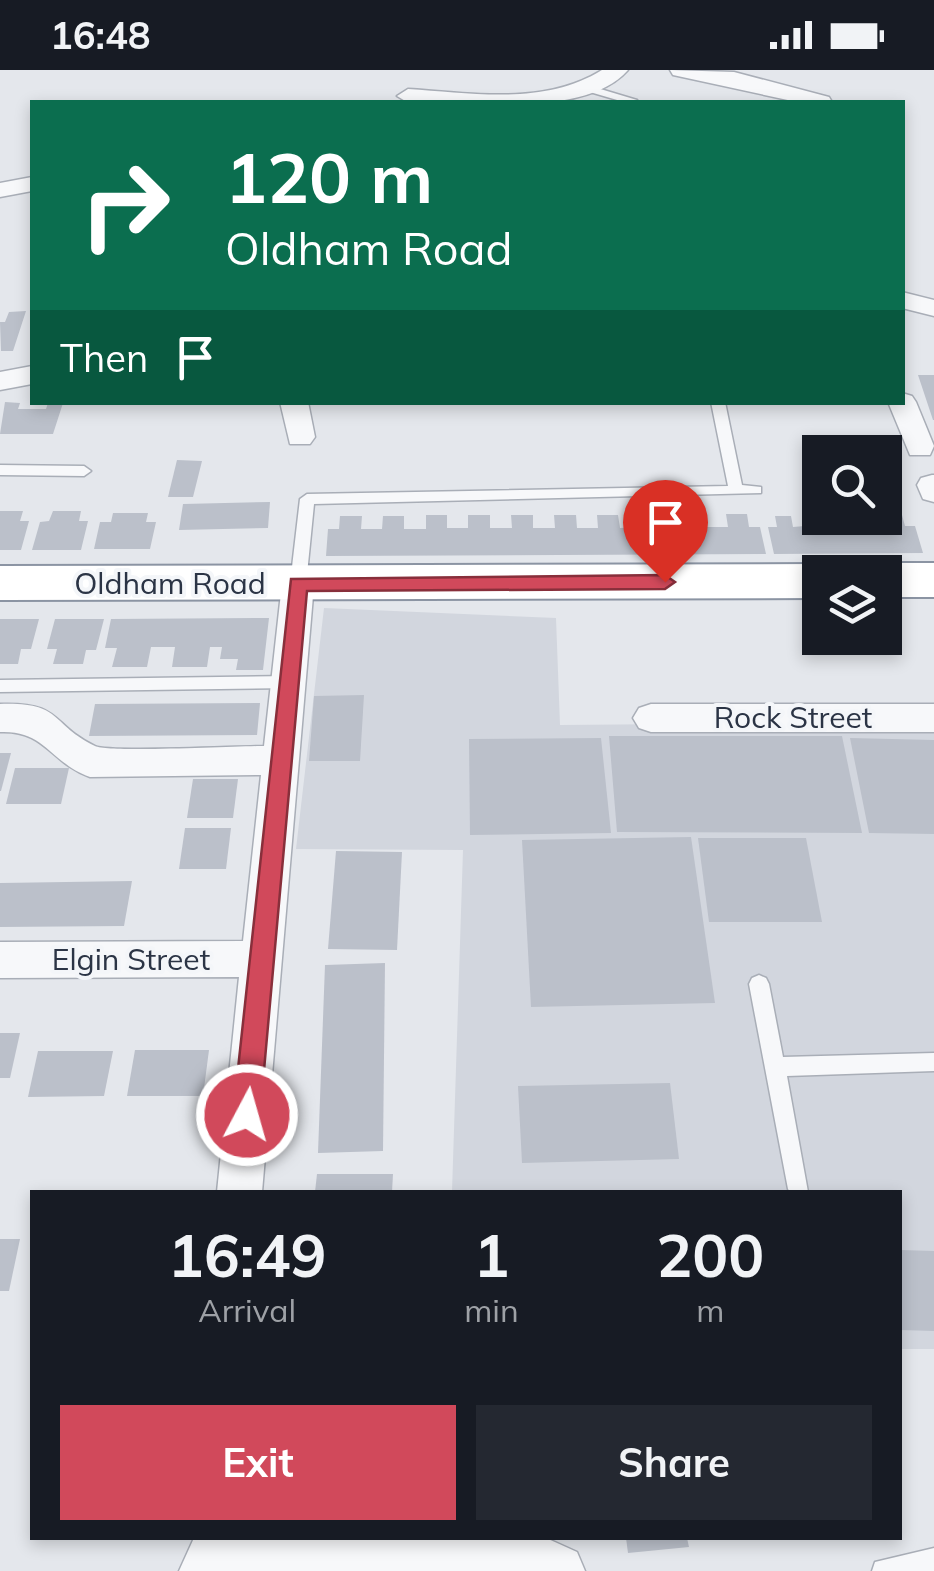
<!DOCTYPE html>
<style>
:root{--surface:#171b24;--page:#242831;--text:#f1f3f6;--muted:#9ea1a6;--accent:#d1495b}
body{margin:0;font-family:Mulish,sans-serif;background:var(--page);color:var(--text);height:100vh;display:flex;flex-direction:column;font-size:38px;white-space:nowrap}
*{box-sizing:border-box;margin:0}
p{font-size:32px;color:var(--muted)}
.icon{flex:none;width:55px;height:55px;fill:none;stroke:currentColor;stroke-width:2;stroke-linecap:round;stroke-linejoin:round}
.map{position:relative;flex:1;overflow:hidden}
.drawer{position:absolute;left:30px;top:1120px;width:872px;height:350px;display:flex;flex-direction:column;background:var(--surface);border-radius:0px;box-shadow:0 5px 15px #0003}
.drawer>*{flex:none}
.banner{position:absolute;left:30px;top:30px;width:875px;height:305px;border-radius:0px;box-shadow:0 5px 15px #0003;background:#0b6e4f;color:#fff;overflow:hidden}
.fabs{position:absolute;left:802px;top:365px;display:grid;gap:20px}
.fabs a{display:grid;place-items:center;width:100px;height:100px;border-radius:0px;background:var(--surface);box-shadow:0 5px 15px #0003;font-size:50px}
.pin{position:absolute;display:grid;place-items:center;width:85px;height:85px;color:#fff;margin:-102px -42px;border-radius:50% 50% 50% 0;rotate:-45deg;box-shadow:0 0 10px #0007}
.pin .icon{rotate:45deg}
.me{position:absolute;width:110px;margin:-55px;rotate:6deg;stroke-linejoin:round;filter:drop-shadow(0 0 8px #0008)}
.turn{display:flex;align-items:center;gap:35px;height:210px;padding:0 30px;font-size:45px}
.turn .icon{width:130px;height:130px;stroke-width:2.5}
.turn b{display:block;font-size:70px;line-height:85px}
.then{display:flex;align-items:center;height:95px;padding:0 30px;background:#0003;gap:20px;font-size:38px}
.eta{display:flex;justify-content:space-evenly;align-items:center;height:170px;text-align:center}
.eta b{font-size:60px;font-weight:700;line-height:70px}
.button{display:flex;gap:20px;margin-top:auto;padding:20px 30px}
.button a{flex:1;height:115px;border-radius:0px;background:var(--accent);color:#fff;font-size:40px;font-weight:700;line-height:115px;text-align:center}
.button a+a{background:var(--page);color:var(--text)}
.status{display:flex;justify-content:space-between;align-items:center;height:70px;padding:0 50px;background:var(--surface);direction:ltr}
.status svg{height:28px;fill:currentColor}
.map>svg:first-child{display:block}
.built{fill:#d2d6de}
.building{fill:#bbc0ca}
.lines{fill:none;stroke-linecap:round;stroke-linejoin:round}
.lane-casing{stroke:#a9aeb7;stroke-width:3}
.street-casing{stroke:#a9aeb7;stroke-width:3}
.highway-casing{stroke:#8b94a3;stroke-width:4}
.lane{fill:#f7f8fa;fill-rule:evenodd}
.street{fill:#f7f8fa;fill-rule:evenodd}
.highway{fill:#fff;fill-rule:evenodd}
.route{fill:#d1495b;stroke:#882f3b;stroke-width:2.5}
.labels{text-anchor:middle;stroke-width:8;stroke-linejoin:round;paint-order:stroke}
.street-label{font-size:30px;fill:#2b3445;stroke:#f4f6f9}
</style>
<div class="status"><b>16:48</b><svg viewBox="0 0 49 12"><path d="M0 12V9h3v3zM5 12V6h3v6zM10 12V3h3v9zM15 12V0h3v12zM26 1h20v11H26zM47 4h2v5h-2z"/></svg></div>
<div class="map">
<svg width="934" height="1501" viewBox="0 0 934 1501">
<rect width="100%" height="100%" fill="#e4e7ec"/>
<polygon class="built" points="324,538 556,548 560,655 934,652 934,1279 900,1279 900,1122 452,1122 463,780 296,779"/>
<g class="building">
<polygon points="26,241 13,281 1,281 0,252 5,252 9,242"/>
<polygon points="918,305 934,305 934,350 933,350"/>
<polygon points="5,332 20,333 18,339 46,339 48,333 63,333 53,364 0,364"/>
<polygon points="177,390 202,391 193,427 168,427"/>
<polygon points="270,432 268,458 179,460 183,434"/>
<polygon points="0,441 23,441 20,451 29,451 21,480 0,480"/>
<polygon points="53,441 81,441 79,451 88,451 81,480 32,480 40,452 49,451"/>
<polygon points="113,443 148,443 146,452 156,452 150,479 94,479 100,452 111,452"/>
<polygon points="650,444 661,444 663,457 685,457 683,444 704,444 706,457 728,457 726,444 747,444 749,457 760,457 766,484 326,486 328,459 339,459 340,446 362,446 361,459 382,459 383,446 404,446 404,459 426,459 426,445 447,445 447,458 468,458 468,445 490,445 490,458 512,458 511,445 533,445 533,458 555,458 554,445 576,445 577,458 598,458 597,445 618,445 620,458 641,457 640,445"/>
<polygon points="892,445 902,445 905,456 915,456 923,483 774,484 768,457 777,457 775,446 791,446 793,457 805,456 802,446 812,446 814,456 827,456 825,448 834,448 836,456 846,456 844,448 864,448 866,456 875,456 873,448 884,448 886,456 895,456"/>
<polygon points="269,548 263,600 236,600 238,589 220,589 222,577 210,577 207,597 172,597 175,577 151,577 147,597 112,597 117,578 105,578 111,549"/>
<polygon points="0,549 39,549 31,579 21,579 18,594 0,594"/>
<polygon points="55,549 104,549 96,580 86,580 83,594 53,594 57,579 47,579"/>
<polygon points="364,625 360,691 309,691 314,626"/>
<polygon points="260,633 257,665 89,666 95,634"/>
<polygon points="609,666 842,666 862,763 617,762"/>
<polygon points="601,668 611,763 470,765 469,669"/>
<polygon points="850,668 934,670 934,764 869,763"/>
<polygon points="0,683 11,683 1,721 0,721"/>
<polygon points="15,698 69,698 61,734 6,734"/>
<polygon points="193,709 238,709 233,748 187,748"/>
<polygon points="185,758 231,758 226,799 179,799"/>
<polygon points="691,767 715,933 531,937 522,770"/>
<polygon points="698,768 806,768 822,852 709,852"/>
<polygon points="336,781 402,782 397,880 328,879"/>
<polygon points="132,811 124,856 0,857 0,813"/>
<polygon points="385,893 383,1081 318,1083 325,895"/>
<polygon points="0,963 20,963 10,1008 0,1008"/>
<polygon points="135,980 209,980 203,1026 127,1026"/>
<polygon points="38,981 113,981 104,1026 28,1027"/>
<polygon points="670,1013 679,1089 522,1093 518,1016"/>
<polygon points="317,1104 393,1104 392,1122 315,1122"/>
<polygon points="0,1169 20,1169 9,1221 0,1221"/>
<polygon points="900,1180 934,1181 934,1261 900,1260"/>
<polygon points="626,1468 687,1468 689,1477 628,1483"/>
</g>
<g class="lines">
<defs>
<g id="lane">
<polygon points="587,15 637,30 638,32 624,32 583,20 583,16"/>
<polygon points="711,332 725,332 742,415 761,417 761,423 314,434 306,514 298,520 290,514 300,429 307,424 728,416"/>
<polygon points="0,395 84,396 91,401 84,406 0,405"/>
<polygon points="290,606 298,612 290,618 0,622 0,610"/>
<polygon points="759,905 766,908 769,914 783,987 934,983 934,1001 787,1006 808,1122 790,1122 788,1119 749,914 752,908"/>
<polygon points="934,1478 934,1501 872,1501 875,1492"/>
</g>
<g id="street">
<path d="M602 0H628C585 49 468 32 407 32L397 26 408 19C473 23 544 36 602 0Z"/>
<polygon points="670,0 734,2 829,27 832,32 797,32 673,5"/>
<polygon points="32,107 32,121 0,127 0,113"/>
<polygon points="902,222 934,230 934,246 902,238"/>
<polygon points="32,296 32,314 0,320 0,302"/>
<polygon points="902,323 912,326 916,332 934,376 930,385 910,385 888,332 902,332"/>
<polygon points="280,332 308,332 315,367 310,374 290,374"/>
<polygon points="932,405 934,405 934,432 923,429 917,415 921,408"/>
<path d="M298 502 309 506 314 514 262 1122H217L239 907 0 908V872L243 871 261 705 90 707C50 693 46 660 0 662V634C64 632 49 654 95 676 110 683 238 676 264 676L282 514 287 506Z"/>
<polygon points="651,634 934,634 934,662 651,662 639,658 633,648 639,638"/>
<polygon points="194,1468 546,1468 577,1482 585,1501 179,1501"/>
</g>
<g id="highway">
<polygon points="885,493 934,493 934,527 885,527 885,502 866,502"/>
<polygon points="820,494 839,502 820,502 820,528 0,530 0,496"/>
</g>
</defs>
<use href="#lane" class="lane-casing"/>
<use href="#street" class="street-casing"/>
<use href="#highway" class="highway-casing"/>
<use href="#lane" class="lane"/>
<use href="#street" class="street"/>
<use href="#highway" class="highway"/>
</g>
<polygon class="route" points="665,505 675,512 665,519 307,521 260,1045 256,1054 247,1058 237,1054 233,1045 291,509"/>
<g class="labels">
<g class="street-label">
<text x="170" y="524">Oldham Road</text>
<text x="793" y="658">Rock Street</text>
<text x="131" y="900">Elgin Street</text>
</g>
</g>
</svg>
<div class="fabs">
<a><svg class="icon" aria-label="search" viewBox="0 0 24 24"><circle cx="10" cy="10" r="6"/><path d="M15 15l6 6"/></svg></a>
<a><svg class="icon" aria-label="layers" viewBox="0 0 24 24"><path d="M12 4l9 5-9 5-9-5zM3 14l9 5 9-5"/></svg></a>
</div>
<div class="pin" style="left:665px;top:512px;background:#d93025"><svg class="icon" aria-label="arrive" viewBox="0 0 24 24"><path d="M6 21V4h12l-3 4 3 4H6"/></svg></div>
<svg class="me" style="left:247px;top:1045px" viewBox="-20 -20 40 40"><circle r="17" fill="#d1495b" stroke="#fff" stroke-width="3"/><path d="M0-11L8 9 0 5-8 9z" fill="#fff"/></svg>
<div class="banner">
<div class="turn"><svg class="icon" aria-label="right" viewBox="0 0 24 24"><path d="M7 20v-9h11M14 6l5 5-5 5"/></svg><div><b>120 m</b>Oldham Road</div></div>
<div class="then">Then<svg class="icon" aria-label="arrive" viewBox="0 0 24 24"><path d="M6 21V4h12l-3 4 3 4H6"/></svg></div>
</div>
<section class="drawer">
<div class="eta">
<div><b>16:49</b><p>Arrival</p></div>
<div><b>1</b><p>min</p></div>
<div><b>200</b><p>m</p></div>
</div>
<div class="button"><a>Exit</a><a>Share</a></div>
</section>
</div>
